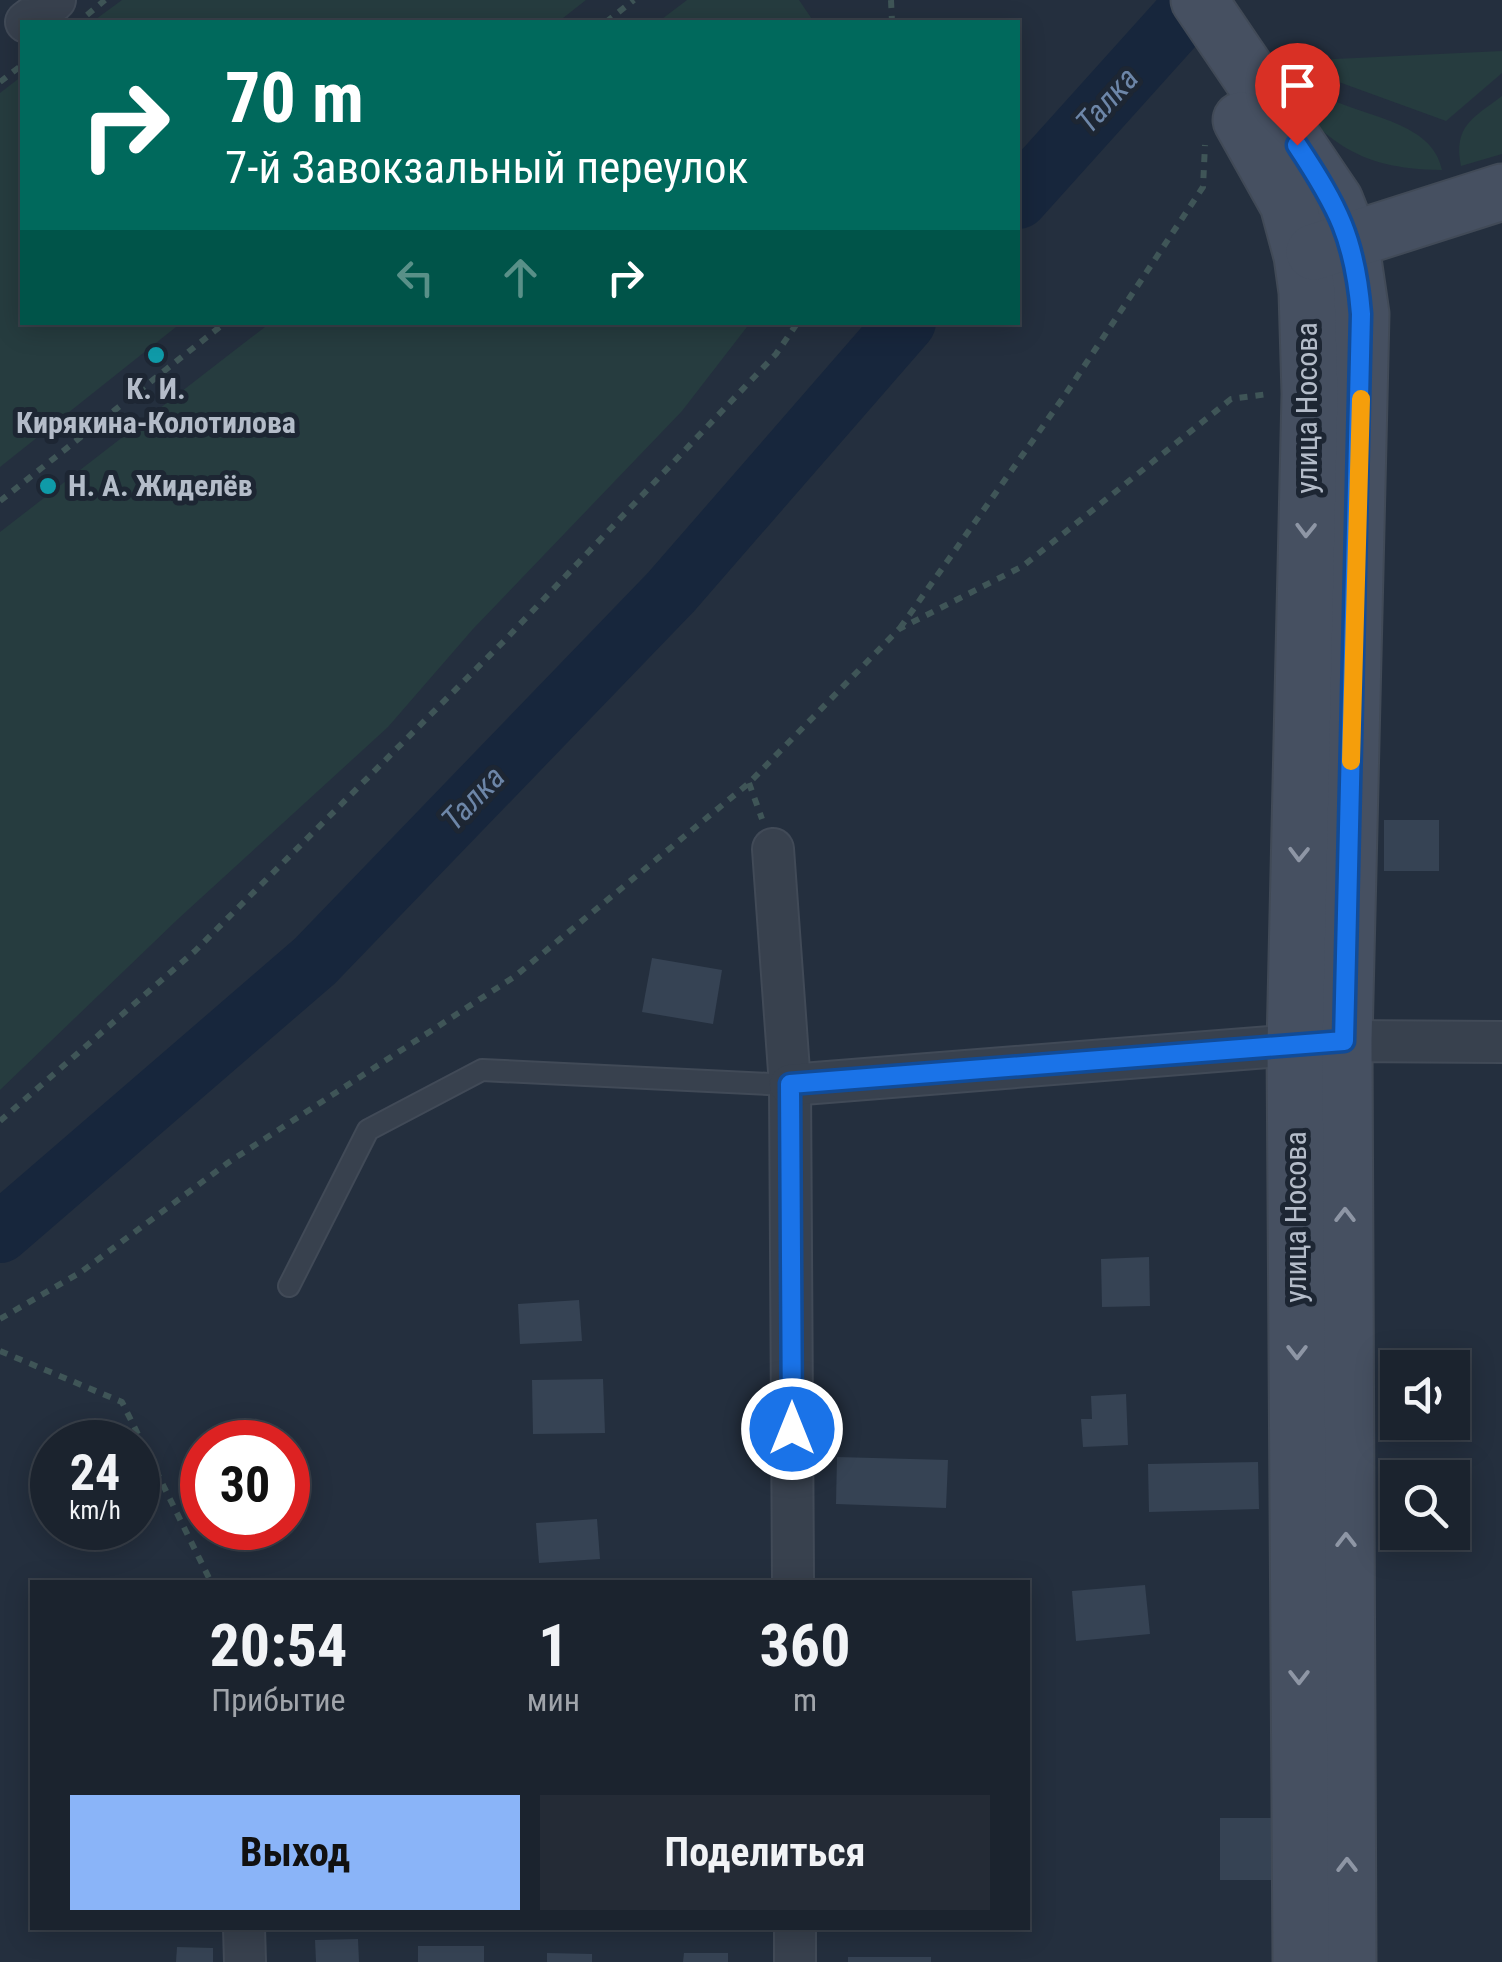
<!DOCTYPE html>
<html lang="ru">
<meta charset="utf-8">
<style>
:root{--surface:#1b232e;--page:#242b36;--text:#f1f3f6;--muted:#a0a4aa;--line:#39404a;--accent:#8ab4f8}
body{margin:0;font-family:"Roboto Condensed",sans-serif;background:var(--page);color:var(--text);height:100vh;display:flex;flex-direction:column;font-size:38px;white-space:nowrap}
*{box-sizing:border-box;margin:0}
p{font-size:32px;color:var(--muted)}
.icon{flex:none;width:55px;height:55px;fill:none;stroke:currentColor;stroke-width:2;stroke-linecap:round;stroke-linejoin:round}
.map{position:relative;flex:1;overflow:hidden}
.sheet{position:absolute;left:30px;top:1580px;width:1000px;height:350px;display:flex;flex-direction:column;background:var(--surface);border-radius:0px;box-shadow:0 5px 25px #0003,0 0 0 2px var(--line)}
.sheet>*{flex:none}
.hud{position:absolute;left:20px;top:20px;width:1000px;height:305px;border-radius:0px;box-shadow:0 5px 25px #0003,0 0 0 2px var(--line);background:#00695c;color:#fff;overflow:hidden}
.fabs{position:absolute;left:1380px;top:1350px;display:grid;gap:20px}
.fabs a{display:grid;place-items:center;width:90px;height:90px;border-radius:0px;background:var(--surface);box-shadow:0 5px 25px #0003,0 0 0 2px var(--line);font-size:50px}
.speed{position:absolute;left:30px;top:1420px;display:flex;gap:20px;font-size:50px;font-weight:700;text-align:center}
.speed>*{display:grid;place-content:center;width:130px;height:130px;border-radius:50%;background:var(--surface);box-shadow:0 5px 25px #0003,0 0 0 2px var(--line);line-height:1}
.speed small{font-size:25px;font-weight:400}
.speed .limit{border:15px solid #d22;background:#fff;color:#111}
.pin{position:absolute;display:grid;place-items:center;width:85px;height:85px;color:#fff;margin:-102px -42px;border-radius:50% 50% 50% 0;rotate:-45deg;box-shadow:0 0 10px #0007}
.pin .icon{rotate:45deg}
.me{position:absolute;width:110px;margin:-55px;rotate:0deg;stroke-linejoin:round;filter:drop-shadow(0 0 8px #0008)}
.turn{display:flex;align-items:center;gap:35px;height:210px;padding:0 40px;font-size:45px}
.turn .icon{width:130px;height:130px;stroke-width:2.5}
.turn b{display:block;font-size:70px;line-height:85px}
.lanes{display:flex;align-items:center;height:95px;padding:0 40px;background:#0003;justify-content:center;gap:50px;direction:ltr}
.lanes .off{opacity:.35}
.eta{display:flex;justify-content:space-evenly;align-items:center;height:170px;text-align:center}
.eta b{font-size:60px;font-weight:700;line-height:70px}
.button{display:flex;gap:20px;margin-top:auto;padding:20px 40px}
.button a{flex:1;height:115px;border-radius:0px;background:var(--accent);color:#111;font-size:40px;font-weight:700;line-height:115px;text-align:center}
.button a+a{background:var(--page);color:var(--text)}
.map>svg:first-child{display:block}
.green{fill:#263c3f}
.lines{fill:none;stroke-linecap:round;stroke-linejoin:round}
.river{stroke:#17263c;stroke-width:60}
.building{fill:#364354}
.service-casing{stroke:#414a57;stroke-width:24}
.minor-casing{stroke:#414a57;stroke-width:44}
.secondary-casing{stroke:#414a57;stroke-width:59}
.path{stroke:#3f5557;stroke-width:6;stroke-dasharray:8 8;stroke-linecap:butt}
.service{stroke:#38414e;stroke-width:20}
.minor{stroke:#38414e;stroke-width:40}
.secondary{stroke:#465061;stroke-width:55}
.oneway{stroke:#8e96a5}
.route-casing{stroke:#114b97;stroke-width:25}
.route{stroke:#1a73e8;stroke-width:18}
.slow{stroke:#f59e0b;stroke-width:18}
.culture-dot{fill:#0f9aa8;stroke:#1d2633;stroke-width:4}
.labels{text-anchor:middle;stroke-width:10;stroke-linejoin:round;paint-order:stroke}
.poi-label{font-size:30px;font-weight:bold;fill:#b4bcc9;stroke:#1d2633}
.street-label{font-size:30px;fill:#b4bcc9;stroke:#1d2633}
.water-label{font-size:32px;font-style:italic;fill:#6d86a8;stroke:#1d2633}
</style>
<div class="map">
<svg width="1502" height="1962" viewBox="0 0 1502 1962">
<rect width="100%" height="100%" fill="#242f3e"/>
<g class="green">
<polygon points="122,0 586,0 558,22 92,22"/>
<polygon points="687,0 799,0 814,22 658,22"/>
<polygon points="1502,51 1502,73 1446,121 1303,69 1314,60"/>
<path d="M1283 67C1298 78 1312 90 1328 98 1365 117 1433 122 1442 170 1353 169 1325 139 1270 75Z"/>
<polygon points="22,76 22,322 181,323 0,467 0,93"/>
<path d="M1502 96V154L1461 166C1453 126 1473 118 1502 96Z"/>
<polygon points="270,323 750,323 682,411 473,629 388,727 178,919 0,1090 0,532"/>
</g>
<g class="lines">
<g class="river">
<polyline points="1018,199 1197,0"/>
<polyline points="0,1233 315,961 671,592 906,322"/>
</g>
</g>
<g class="building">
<rect x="1384" y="820" width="55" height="51"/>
<polygon points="652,958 722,970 713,1024 642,1012"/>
<polygon points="1149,1257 1150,1306 1102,1307 1101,1259"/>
<polygon points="579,1300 582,1341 520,1344 518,1304"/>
<polygon points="603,1379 605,1433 533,1434 532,1380"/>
<polygon points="1126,1394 1128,1445 1083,1447 1081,1419 1092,1419 1091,1396"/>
<polygon points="837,1457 948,1460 946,1508 836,1504"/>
<polygon points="1258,1462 1259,1509 1149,1512 1148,1464"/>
<polygon points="597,1519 600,1559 539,1563 536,1523"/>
<polygon points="1145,1585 1150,1634 1076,1641 1072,1591"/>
<rect x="1220" y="1818" width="53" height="62"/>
<polygon points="358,1939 359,1962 316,1962 315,1940"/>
<rect x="418" y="1946" width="66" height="16"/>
<polygon points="177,1947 213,1948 213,1962 176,1962"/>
<polygon points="547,1953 592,1954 592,1962 547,1962"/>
<polygon points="684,1953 728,1953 728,1962 683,1962"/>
<rect x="848" y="1957" width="83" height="5"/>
</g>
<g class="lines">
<defs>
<polyline id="service" points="289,1286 368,1130 482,1070 790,1085"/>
<g id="minor">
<polyline points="26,22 55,0"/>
<polyline points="773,849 790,1085 793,1582"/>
<polyline points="790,1085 1344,1041 1502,1042"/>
<polyline points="244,1928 245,1962"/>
<polyline points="795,1928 795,1962"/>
</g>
<g id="secondary">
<polyline points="1199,0 1335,201 1350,239 1361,314 1344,1041 1348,1962"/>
<polyline points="1241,120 1288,204 1302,256 1307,292 1310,394 1295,1045 1301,1962"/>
<polyline points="1314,252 1502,192"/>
</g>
</defs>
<use href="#service" class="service-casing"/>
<use href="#minor" class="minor-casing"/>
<use href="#secondary" class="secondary-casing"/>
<g class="path">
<polyline points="891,0 892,22"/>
<polyline points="87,15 105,0"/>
<polyline points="606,22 634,0"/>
<polyline points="0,82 22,65"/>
<polyline points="0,501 226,322"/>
<polyline points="900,628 1065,395 1203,187 1205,145"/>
<polyline points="749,783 762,819"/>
<polyline points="0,1121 195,951 506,639 776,354 798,322"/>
<polyline points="0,1319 81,1272 229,1162 514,977 749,783 899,629 1023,566 1231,399 1268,394"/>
<polyline points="0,1351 122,1402 211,1582"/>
</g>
<use href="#service" class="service"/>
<use href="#minor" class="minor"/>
<use href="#secondary" class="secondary"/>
</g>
<defs><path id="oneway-chevron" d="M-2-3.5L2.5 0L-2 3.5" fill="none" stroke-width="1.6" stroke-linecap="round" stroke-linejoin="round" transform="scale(2.5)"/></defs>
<g class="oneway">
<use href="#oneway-chevron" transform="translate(1306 530) rotate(91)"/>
<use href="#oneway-chevron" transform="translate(1299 854) rotate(91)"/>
<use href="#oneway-chevron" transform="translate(1345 1215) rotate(-90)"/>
<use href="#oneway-chevron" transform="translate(1297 1352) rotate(90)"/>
<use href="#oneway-chevron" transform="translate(1346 1540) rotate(-90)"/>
<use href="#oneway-chevron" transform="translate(1299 1677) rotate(90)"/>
<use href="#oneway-chevron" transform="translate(1347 1865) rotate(-90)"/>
</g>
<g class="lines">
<defs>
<path id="route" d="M792 1429 790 1084 1344 1041 1361 314C1355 239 1338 207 1297 145"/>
</defs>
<use href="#route" class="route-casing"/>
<use href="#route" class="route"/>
<polyline class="slow" points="1351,761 1361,399"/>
</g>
<g class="culture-dot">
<circle cx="156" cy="355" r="10"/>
<circle cx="48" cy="486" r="10"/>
</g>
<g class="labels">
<g class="poi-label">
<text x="156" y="399">К. И.<tspan x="156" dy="34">Кирякина-Колотилова</tspan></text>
<text x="68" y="496" text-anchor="start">Н. А. Жиделёв</text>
</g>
<g class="street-label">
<text transform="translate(1307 408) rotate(-90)" y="10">улица Носова</text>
<text transform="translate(1296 1217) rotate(-90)" y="10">улица Носова</text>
</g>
<g class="water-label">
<text transform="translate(1107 100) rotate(-48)" y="11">Талка</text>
<text transform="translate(473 798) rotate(-46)" y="11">Талка</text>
</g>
</g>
</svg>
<div class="fabs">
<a><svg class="icon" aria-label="sound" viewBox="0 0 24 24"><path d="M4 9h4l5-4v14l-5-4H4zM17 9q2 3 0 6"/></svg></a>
<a><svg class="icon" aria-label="search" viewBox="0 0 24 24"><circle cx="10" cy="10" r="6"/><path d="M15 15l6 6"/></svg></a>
</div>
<div class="speed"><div>24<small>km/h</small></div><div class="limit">30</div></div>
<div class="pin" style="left:1297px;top:145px;background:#d93025"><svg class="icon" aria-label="arrive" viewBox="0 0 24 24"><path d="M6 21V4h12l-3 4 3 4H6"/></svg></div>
<svg class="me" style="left:792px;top:1429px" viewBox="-20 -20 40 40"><circle r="17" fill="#1a73e8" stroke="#fff" stroke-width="3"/><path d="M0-11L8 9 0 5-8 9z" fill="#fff"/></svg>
<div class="hud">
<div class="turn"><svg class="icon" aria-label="right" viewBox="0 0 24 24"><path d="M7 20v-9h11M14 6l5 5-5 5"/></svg><div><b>70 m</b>7-й Завокзальный переулок</div></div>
<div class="lanes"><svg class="icon off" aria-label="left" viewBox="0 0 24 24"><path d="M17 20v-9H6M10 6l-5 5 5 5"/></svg><svg class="icon off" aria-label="ahead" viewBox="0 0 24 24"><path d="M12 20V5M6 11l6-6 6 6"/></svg><svg class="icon" aria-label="right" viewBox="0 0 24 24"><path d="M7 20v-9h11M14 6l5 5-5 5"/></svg></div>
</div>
<section class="sheet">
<div class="eta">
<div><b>20:54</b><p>Прибытие</p></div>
<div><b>1</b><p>мин</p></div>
<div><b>360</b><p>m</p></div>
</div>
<div class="button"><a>Выход</a><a>Поделиться</a></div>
</section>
</div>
